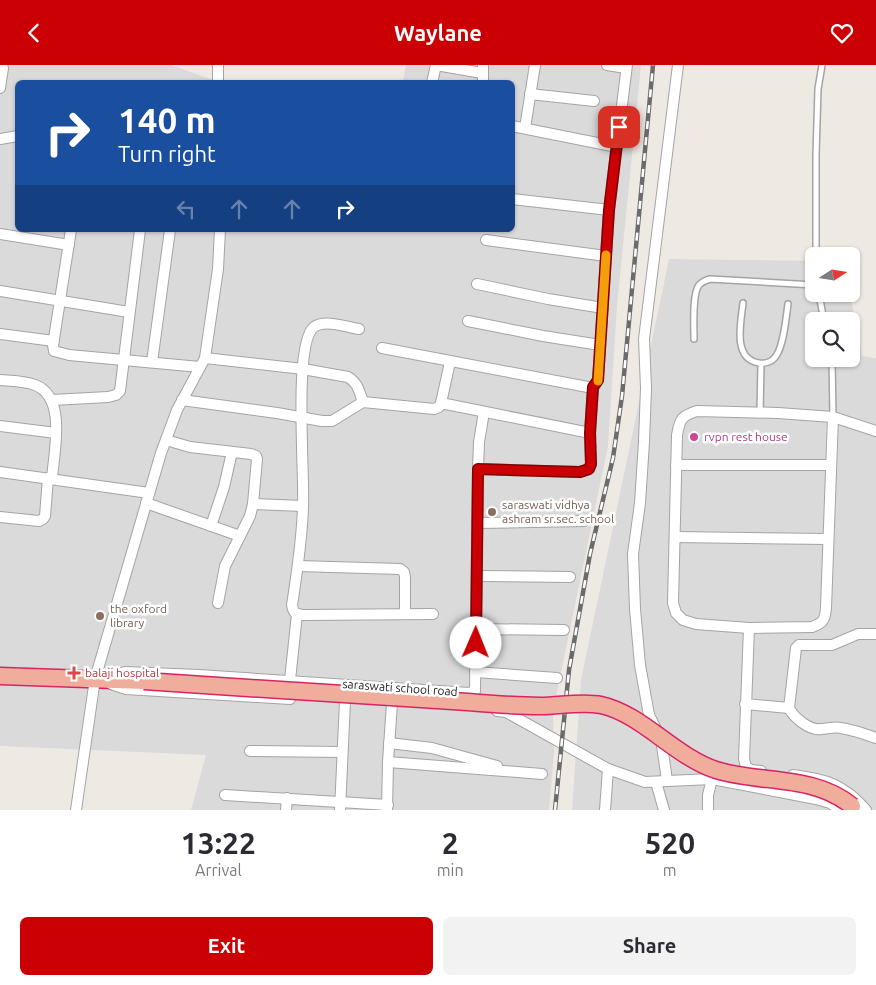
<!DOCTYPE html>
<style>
:root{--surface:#fff;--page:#f2f2f3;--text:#2b2b33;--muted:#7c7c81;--accent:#ca0005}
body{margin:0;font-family:Ubuntu,sans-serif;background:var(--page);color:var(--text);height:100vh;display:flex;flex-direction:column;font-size:19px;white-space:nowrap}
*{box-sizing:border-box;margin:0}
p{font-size:16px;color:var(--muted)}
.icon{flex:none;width:28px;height:28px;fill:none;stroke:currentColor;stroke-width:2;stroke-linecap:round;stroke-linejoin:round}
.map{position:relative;height:745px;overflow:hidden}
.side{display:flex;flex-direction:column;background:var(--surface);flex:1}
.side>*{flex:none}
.guide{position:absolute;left:15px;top:15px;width:500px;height:152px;border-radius:8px;box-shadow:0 1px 4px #0004;background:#1a4fa0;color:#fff;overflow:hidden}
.needle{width:32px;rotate:78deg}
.fabs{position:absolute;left:805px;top:182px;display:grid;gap:10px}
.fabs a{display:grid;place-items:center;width:55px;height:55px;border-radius:8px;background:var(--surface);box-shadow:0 1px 4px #0004;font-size:25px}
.pin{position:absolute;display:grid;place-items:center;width:42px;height:42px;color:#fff;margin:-21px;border-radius:10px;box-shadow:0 2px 8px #0006}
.me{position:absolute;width:55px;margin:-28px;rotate:1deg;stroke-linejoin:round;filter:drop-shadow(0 0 4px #0008)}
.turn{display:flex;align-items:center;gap:18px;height:105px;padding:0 20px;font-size:22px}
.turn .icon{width:65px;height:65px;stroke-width:2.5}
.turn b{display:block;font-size:35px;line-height:42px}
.lanes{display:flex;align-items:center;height:48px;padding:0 20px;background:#0003;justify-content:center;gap:25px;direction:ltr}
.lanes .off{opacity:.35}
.eta{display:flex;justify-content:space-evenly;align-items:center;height:85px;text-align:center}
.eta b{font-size:30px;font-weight:700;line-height:35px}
.button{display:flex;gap:10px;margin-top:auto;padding:10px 20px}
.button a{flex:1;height:58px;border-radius:8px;background:var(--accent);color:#fff;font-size:20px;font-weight:700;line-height:58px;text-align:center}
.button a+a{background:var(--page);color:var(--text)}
header{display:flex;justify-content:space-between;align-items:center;height:65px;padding:0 20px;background:var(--accent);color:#fff;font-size:22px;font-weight:700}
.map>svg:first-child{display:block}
.residential{fill:#dbdada;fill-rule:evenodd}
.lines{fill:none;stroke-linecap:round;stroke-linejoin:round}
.service-casing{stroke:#a4a4a4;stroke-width:8}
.minor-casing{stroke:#a4a4a4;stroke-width:12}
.trunk-casing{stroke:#d82466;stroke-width:19}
.service{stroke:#fff;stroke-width:5}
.minor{stroke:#fff;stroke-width:10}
.trunk{stroke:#f1ad9c;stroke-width:16}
.rail-casing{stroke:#6b6b6b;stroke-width:4.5}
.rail{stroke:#fff;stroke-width:2.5;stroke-dasharray:8;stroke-linecap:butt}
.trunk-bridge-casing{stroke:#d82466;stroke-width:19;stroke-linecap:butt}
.trunk-bridge{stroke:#f1ad9c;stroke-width:16}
.route-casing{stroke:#830003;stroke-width:12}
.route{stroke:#ca0005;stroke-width:9}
.slow{stroke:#f59e0b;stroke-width:9}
.hotel-dot{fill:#d1479c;stroke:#fff;stroke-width:2}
.education-dot{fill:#8d6e63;stroke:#fff;stroke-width:2}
.health-dot{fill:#e0444e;stroke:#fff;stroke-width:2}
.labels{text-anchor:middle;stroke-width:5;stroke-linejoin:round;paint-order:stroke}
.hotel-label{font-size:12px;fill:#b23c85;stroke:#fff;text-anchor:start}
.education-label{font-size:12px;fill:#785e54;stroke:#fff;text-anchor:start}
.health-label{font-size:12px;fill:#be3a42;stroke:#fff;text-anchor:start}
.street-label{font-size:12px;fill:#1d1d1d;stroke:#fff}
</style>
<header><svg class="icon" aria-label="back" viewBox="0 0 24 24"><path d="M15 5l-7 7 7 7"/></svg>Waylane<svg class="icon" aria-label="heart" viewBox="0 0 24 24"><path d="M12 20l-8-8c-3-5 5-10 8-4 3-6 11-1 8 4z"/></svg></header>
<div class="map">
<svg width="876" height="745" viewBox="0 0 876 745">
<rect width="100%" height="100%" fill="#eeeae3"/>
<g class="residential">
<polygon points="0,0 171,0 219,17 18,18 18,165 512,165 512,18 403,17 406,0 641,0 617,241 608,381 553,646 554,688 549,745 191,745 206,690 0,681"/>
<path d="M669 194 814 196V229H850L862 291 876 293V745H572L581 615ZM814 256H851V294H814Z"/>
</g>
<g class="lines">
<defs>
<g id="service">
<polyline points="816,191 816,90 818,24 822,0"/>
<polyline points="819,229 824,256"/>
<path d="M743 238C741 257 732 294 759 298 765 299 772 297 776 291 784 280 786 252 788 239"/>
<path d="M694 274C694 262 692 229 699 220 702 217 706 215 710 214L814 220"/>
<polyline points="832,294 833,352"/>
<polyline points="760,347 761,299"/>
</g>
<g id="minor">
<polyline points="218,0 218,18"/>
<polyline points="436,0 482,8"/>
<polyline points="483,0 483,18"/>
<polyline points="607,0 626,3"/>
<polyline points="432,18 436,0"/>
<polyline points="0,23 3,3"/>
<polyline points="530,29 594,36"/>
<polyline points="512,61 617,82"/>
<polyline points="525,63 535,0"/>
<polyline points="0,74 18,71"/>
<polyline points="512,134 609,145"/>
<polyline points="71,165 53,280 54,286 69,290 200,302"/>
<polyline points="0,169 69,180"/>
<polyline points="486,175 606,191"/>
<polyline points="477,219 548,234 603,243"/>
<polyline points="0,226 129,247"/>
<polyline points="468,256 543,271 600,280"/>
<path d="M359 264C347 262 325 254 314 262 293 278 305 412 303 442 302 475 297 508 292 540 293 548 296 549 303 550L433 549"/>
<polyline points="0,269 54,276"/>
<polyline points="382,283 593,323 598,315 609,145 627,0"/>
<path d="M205 293 303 304 348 312C358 318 359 326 363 337"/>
<polyline points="152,297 170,165"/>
<path d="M0 315C11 316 25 316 35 320 67 332 54 387 52 413"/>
<polyline points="52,335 108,332 116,330 120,326 140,165"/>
<polyline points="182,335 277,348 322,356 332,356 363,337 434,344 439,342 441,338 450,297"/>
<polyline points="441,338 590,368"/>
<path d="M833 352 826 543C825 555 823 558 812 562L749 563 696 559 683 555 676 548 673 538 677 370C680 354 681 351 697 346L778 348 833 352 876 366"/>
<polyline points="0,361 56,368"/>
<polyline points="166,375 190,382 251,389 256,391 257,394 253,439 250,451 225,501 218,538"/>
<polyline points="676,400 831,400"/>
<polyline points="478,404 580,407 589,404 591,399 590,368 593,323"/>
<polyline points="0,407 149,428"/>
<polyline points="146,438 240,471"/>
<polyline points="253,439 303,441"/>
<polyline points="0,452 39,456 43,454 45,451 48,413"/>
<polyline points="477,458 584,456"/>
<polyline points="211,461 224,422 232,387"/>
<polyline points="675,472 828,474"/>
<polyline points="298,501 400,504 404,507 405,512 405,549"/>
<polyline points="477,511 570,512"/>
<polyline points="749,563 744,694 746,702 751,705 761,706"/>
<polyline points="476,564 564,565"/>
<path d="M876 569H858L832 580H799L796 583 789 643C794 653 810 666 821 664 828 664 834 661 841 663 853 665 865 669 876 673"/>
<polyline points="475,607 557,613"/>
<polyline points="113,611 125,607 199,610 469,628 475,626 478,404 479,377 484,347"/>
<polyline points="290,615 297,549"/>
<polyline points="111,619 126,624 290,634"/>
<polyline points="745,639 789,643"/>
<polyline points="497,646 506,647 608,704 645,717 712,714 816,734 830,738 841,745"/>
<polyline points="389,678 432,683 497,701"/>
<polyline points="250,686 342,687"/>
<polyline points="388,697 542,709"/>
<path d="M793 710C825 714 844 719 866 745"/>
<polyline points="667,715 661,674 649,650 640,600 635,544 633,489 640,438 644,377 646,323 644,274 678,0"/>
<polyline points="656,717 664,745"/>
<polyline points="225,730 388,740"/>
<polyline points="76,745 95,614 161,388 177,345 205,293 218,204 220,165"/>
<polyline points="286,745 287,733"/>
<polyline points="340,745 345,636"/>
<polyline points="387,745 388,697 392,638"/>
<polyline points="605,745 608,704"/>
<polyline points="708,745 708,730 712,714"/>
</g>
<polyline id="trunk" points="0,611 144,616"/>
</defs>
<use href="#service" class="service-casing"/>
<use href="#minor" class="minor-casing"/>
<use href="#trunk" class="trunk-casing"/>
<use href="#service" class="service"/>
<use href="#minor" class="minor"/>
<use href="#trunk" class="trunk"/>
<defs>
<polyline id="rail" points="555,745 569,605 590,489 613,393 622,331 653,0"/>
</defs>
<use href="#rail" class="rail-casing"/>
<use href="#rail" class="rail"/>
<defs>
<path id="trunk-bridge" d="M144 616C252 623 360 631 468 637 492 639 516 641 540 641 560 641 582 636 601 640 642 649 674 691 716 705 761 719 813 709 852 741"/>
</defs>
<use href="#trunk-bridge" class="trunk-bridge-casing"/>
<use href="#trunk-bridge" class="trunk-bridge"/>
</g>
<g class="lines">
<defs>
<polyline id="route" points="476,578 478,404 580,407 589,404 591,399 590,368 593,322 598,315 609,145 619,62"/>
</defs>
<use href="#route" class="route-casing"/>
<use href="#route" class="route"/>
<polyline class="slow" points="598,316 606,190"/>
</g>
<circle class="hotel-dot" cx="694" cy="372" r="5"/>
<g class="education-dot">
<circle cx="492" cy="447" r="5"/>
<circle cx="100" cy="551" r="5"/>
</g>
<path class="health-dot" d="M71.5 600.5h5v5h5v5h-5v5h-5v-5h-5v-5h5z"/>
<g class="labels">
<g class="hotel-label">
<text x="704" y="376">rvpn rest house</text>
</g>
<g class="education-label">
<text x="502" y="444">saraswati vidhya<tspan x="502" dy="14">ashram sr.sec. school</tspan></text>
<text x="110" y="548">the oxford<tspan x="110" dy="14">library</tspan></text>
</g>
<g class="health-label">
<text x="85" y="612">balaji hospital</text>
</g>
<g class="street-label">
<text transform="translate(400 623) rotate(4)" y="4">saraswati school road</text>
</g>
</g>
</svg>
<div class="fabs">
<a><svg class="needle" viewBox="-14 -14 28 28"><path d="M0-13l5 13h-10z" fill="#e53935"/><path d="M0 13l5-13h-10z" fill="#7c7c81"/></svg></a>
<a><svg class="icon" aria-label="search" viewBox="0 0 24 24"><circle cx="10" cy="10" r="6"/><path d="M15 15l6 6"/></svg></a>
</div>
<div class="pin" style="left:619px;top:62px;background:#d93025"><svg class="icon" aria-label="arrive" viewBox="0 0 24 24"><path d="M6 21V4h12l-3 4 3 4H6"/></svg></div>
<svg class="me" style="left:476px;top:578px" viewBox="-20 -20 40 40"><circle r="19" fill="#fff"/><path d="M0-13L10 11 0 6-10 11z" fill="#ca0005"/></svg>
<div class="guide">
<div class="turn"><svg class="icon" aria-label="right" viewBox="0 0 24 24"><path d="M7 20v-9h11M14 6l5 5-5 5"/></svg><div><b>140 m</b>Turn right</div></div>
<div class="lanes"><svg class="icon off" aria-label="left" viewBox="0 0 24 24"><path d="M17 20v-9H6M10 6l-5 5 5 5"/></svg><svg class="icon off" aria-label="ahead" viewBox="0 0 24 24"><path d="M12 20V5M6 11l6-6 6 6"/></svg><svg class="icon off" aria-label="ahead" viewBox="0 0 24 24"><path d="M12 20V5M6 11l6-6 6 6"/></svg><svg class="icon" aria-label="right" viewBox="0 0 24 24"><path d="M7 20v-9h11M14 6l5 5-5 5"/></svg></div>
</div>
</div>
<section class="side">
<div class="eta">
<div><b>13:22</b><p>Arrival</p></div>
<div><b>2</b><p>min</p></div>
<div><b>520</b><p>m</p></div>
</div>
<div class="button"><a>Exit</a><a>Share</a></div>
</section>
